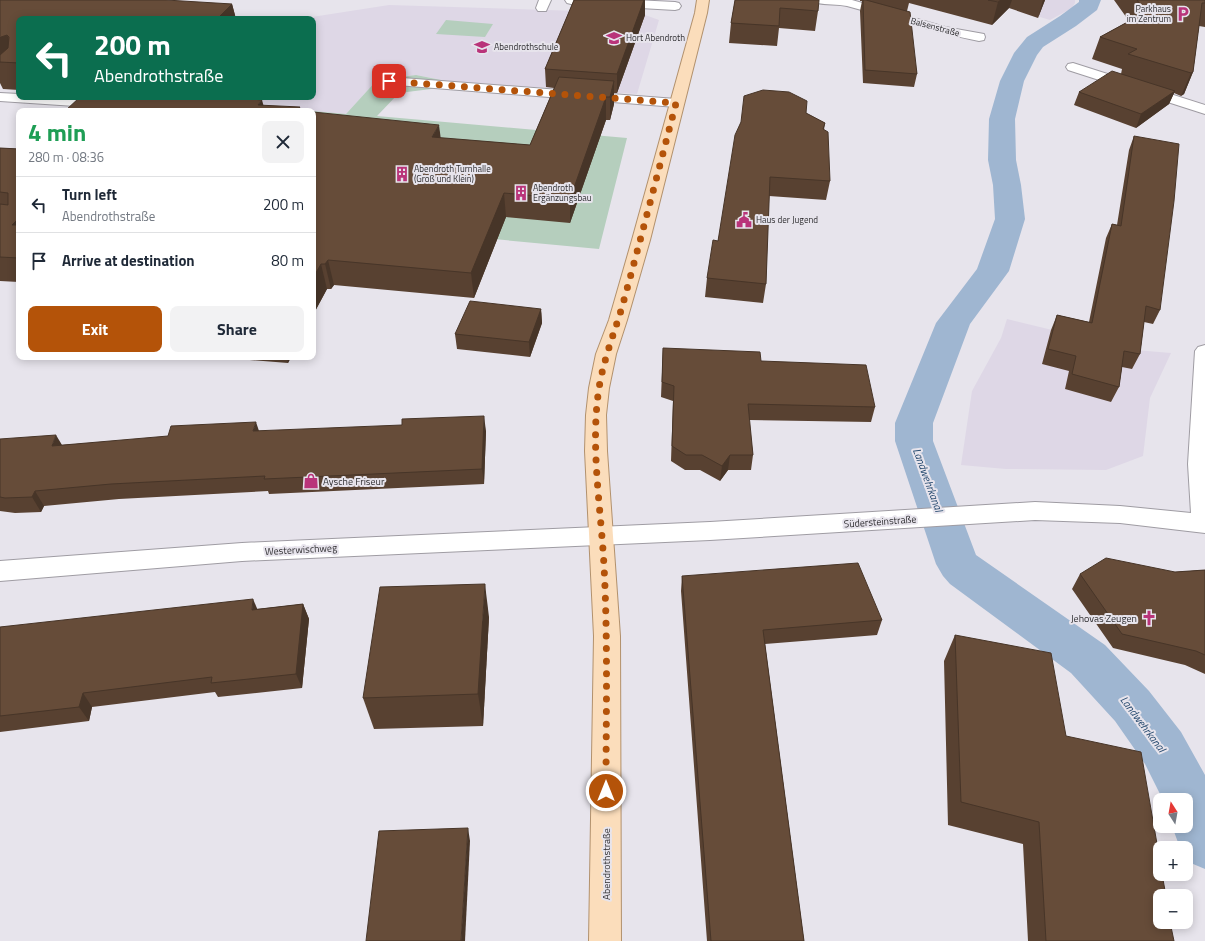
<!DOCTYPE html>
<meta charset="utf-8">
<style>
:root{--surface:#fff;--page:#f2f2f3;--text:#1f2937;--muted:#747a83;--line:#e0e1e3;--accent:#b45309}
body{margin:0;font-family:"Titillium Web",sans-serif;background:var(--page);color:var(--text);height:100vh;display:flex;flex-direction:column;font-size:15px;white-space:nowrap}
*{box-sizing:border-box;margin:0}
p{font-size:13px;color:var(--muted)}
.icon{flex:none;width:22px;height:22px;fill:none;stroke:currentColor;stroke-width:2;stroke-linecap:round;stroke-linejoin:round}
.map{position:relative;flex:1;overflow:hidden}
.details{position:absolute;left:16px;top:108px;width:300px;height:252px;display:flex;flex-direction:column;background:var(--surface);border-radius:8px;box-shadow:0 2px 10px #0003}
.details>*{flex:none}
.top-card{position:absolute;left:16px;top:16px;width:300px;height:84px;border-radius:8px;box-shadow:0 2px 10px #0003;background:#0b6e4f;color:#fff;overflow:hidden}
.needle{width:26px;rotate:349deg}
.tools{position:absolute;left:1153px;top:793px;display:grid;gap:8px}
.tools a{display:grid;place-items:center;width:40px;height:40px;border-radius:8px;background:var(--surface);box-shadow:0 2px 10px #0003;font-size:20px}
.pin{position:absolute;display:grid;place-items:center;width:34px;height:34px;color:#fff;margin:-17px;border-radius:8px;box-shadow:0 2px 6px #0006}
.me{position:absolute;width:44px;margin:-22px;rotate:0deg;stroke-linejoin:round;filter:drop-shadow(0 0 3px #0008)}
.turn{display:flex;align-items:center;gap:14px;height:84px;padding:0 12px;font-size:18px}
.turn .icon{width:52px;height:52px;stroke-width:2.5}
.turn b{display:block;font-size:28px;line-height:34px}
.round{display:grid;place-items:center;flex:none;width:42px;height:42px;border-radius:8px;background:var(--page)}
.summary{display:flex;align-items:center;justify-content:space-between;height:68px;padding:0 12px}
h1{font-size:24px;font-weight:700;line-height:30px;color:#1e9e55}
.primary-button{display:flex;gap:8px;margin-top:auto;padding:8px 12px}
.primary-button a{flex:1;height:46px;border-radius:8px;background:var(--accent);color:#fff;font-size:16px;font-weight:700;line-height:46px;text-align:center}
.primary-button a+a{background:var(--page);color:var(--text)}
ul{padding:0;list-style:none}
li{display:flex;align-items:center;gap:12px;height:56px;padding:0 12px;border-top:1px solid var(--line)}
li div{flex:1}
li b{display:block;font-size:15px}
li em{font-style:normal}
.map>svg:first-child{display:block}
.built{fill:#ded7e6}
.green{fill:#b5cebd}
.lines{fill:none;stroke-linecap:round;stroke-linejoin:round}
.canal{fill:#9fb6d1;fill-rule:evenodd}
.minor-casing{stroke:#9f9ca3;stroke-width:2}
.major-casing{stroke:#b2916d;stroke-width:2}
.minor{fill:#fff;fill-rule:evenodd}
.major{fill:#fbddbb;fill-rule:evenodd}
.wall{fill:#584131}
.shaded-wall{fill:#473528}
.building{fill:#664c39;stroke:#473528}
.route{stroke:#b45309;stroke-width:7;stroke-dasharray:0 12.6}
.labels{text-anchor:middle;stroke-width:4;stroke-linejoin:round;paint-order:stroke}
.far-poi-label{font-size:9px;fill:#2f2e31;stroke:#e7e4ec;text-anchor:start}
.far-street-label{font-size:9px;fill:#2f2e31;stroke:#e7e4ec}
.poi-label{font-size:10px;fill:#2f2e31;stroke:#e7e4ec;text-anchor:start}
.street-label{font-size:10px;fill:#2f2e31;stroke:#e7e4ec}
.water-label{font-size:11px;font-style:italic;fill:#264a6f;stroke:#e7e4ec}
</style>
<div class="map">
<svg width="1205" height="941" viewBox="0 0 1205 941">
<rect width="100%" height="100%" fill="#e7e4ec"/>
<g class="built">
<polygon points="983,0 1075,0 1075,3 1072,8 1050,20"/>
<polygon points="389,5 577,11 645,15 659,20 637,94 446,81 416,75 377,80 346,114 208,104 214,97 313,97 313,19 299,19"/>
<polygon points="1007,319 1135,350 1171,353 1150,398 1143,456 1106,470 1006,469 961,465 972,391 1001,338"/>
</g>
<g class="green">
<polygon points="446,20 493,24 485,37 436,34"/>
<polygon points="416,75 446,81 439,88 399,93 377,116 627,138 599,249 313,222 313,111 346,114 377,80"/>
</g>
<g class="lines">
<polygon class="canal" points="1079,0 1101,0 1097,10 1076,26 1043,47 1037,55 1024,81 1015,119 1016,160 1021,185 1025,219 1009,271 970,324 933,423 933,441 976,555 1105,645 1149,691 1181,732 1205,775 1205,869 1186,861 1186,848 1180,848 1172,826 1186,826 1186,800 1163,800 1145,764 1115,721 1071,673 950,584 943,576 936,564 895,441 895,423 936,323 977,269 995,219 993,185 988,160 989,119 1000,81 1014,53 1027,37 1060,16 1079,2"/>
<defs>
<g id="minor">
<polygon points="539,0 551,0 546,11 538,11 536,8"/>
<polygon points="565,0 634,0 675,2 679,3 681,6 679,9 675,10 571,4 567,3"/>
<path d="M815 0H852L945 27 984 34 985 37 984 40 979 41C934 32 891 18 847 6 837 4 827 5 817 3Z"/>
<polygon points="1073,63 1205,105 1205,114 1068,70 1066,67 1068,64"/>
<polygon points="389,77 676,99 681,100 683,103 681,106 676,107 384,84 382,81 384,78"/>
<polygon points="0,93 19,94 19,97 64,97 105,100 110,101 112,104 110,107 105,108 0,101"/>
<polygon points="1205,345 1205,533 1120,523 1035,520 710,540 242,561 0,581 0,561 242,543 710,522 1035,502 1120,506 1191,513 1188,464 1195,351 1198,347"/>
</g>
<polygon id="major" points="697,0 709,0 707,13 650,240 627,320 616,354 609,388 606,415 607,451 620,636 621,941 589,941 594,636 585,451 586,415 589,388 596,354 609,320 632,240 695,13"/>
</defs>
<use href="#minor" class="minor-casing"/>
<use href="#major" class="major-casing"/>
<use href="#minor" class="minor"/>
<use href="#major" class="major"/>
</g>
<g class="wall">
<polygon points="0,0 232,4 236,19 19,19 19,90 3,89 0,83"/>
<polygon points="574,0 645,0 645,15 617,93 614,93 614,104 610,120 606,120 570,223 506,217 474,298 334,285 331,289 327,289 313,315 313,112 440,138 530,145 554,88 546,87 545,69"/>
<polygon points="735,0 818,11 815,31 779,28 777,46 729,43 731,23"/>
<polygon points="860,0 1045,0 1038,18 1009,8 992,25 909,3 907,11 917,74 914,87 863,83 860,11 862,1 860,1"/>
<polygon points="1114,0 1205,0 1205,27 1199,26 1193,72 1184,94 1181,96 1174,93 1169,104 1136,128 1074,105 1079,92 1121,74 1122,69 1092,59 1100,37 1129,21"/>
<polygon points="806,113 825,123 824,130 830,181 826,200 769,196 766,284 763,303 705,297 707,278 718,241 741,122"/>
<polygon points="1134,136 1160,310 1153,324 1144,322 1140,354 1132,369 1122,367 1119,387 1111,402 1065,389 1069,371 1042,364 1051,330 1057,315 1089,322 1106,238 1112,224 1117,225 1129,150"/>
<polygon points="0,148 19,149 19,282 0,281"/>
<polygon points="541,309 542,323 530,357 457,349 455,334"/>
<polygon points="663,348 761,361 875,407 871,422 749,420 753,455 751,470 728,470 720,481 700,470 685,470 671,461 673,401 661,397"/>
<polygon points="237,357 291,357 288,363 237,359"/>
<polygon points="259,431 486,431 484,484 269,494 268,491 119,499 44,506 41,512 15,513 0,511 0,439 62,445"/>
<polygon points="1205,570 1205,674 1185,665 1113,648 1072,589 1080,574 1175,572"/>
<polygon points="682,576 882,620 877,635 765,644 804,941 707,941 681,591"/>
<polygon points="303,604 309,619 302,688 218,697 215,692 92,707 89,721 0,732 0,627 257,609"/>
<polygon points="489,617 483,726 374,729 363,698"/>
<polygon points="955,635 1066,736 1174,941 1028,941 1023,844 948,825 944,661"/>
</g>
<g class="shaded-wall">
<polygon points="644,0 645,0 645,15 617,93 617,74"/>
<polygon points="1001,0 1012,0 1009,8 992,25 998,2"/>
<polygon points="1043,0 1045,0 1038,18"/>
<polygon points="232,4 236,19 217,19"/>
<polygon points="7,35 19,63 0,62 0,38 1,37"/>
<polygon points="1193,72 1184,94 1181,96 1191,73"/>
<polygon points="614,81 614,104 610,120 610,97"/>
<polygon points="1175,91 1169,104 1136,128 1141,114"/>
<polygon points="606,97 606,120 570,223 570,199"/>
<polygon points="262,100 265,111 258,105"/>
<polygon points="439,125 442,148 432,137"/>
<polygon points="504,193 506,217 474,298 471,273"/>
<polygon points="19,218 19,239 12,225"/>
<polygon points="328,260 334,285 331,289 325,264"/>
<polygon points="321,264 327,289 313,315 313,278"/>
<polygon points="541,309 542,323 530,357 529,342"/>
<polygon points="287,357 291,357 288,363"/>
<polygon points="484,416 486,431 484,484 482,469"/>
<polygon points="256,422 261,437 253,431"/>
<polygon points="56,435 65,450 52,446"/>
<polygon points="730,455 728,470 720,481 722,466"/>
<polygon points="35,491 44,506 41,512 32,497"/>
<polygon points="485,584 489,617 483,726 478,694"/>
<polygon points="253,599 259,613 252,610"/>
<polygon points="303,604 309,619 302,688 296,674"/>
<polygon points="83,693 92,707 89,721 79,707"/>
<polygon points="468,828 470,841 465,941 461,941"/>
</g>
<g class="building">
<polygon points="0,0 166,0 232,4 217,19 19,19 19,63 0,62 0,55 8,48 9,37 7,35 1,37 0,38"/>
<polygon points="574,0 644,0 617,74 545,69"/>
<polygon points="735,0 819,0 818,11 780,8 779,26 731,23"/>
<polygon points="863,0 866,0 910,12 917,74 865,70"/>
<polygon points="988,0 1001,0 998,2"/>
<polygon points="1137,0 1205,0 1205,3 1202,3 1193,72 1191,73 1128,54 1137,49 1100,37 1146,12"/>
<polygon points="1112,71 1175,91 1141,114 1079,92"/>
<polygon points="559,77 614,81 610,97 606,97 570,199 504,193 471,273 328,260 325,264 321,264 313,278 313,112 439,125 432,137 530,145"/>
<polygon points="763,90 789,92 807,101 806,113 825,123 823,129 828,132 830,181 770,177 766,284 707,278 713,240 718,241 735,135 741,122 744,96"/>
<polygon points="80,97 229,97 262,100 258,105 300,107 298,110 304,111 65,111"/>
<polygon points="1134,136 1179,144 1174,201 1160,310 1146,306 1140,354 1124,351 1119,387 1072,374 1076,356 1048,349 1057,315 1092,323 1112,224 1121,226"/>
<polygon points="0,148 19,149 19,218 12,225 19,225 19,258 0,257 0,204 8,205 8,193 0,192"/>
<polygon points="470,301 541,309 529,342 455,334"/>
<polygon points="663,348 760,352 761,361 866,365 875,407 748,404 753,455 730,455 722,466 702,455 686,455 672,446 674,386 662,382"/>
<polygon points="484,416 482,469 264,479 265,476 111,484 35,491 32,497 5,498 0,497 0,439 56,435 52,446 168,436 171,426 256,422 253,431 402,425 402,419"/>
<polygon points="1106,558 1175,572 1205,570 1205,655 1196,651 1122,634 1080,574"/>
<polygon points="858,563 882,620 763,630 804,941 711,941 682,576"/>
<polygon points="485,584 478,694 363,698 380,587"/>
<polygon points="253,599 252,610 303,604 296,674 211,683 212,677 83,693 79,707 0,716 0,627"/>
<polygon points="955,635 1051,653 1066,736 1141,752 1160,861 1160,874 1162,874 1166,896 1160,896 1160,922 1170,922 1174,941 1046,941 1039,822 961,802"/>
<polygon points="468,828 461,941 366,941 379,831"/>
</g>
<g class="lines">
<path class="route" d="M389 81 676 103C659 169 642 234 624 300 616 329 604 357 599 388 590 446 601 508 604 566 608 641 606 716 606 791"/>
</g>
<defs>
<symbol id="parking-bare" viewBox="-9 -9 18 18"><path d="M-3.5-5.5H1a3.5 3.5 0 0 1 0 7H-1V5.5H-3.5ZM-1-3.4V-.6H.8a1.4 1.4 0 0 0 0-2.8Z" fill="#b9347a" stroke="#e7e4ec" stroke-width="2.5" paint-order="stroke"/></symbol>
<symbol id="school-bare" viewBox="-9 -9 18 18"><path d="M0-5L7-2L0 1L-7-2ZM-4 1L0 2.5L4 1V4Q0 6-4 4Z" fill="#b9347a" stroke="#e7e4ec" stroke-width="2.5" paint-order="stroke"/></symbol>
<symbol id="building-bare" viewBox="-9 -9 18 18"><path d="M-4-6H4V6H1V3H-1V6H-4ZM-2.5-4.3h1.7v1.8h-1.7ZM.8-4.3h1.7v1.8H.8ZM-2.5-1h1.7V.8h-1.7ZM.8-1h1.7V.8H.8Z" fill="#b9347a" stroke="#e7e4ec" stroke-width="2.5" paint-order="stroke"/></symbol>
<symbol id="civic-bare" viewBox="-9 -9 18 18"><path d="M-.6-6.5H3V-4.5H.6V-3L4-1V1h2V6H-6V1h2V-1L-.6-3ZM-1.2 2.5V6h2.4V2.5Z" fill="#b9347a" stroke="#e7e4ec" stroke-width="2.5" paint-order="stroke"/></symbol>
<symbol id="shop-bare" viewBox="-9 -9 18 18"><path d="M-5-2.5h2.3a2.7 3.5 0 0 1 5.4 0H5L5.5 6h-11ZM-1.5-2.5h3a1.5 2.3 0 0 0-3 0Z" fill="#b9347a" stroke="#e7e4ec" stroke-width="2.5" paint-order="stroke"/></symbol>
<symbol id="church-bare" viewBox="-9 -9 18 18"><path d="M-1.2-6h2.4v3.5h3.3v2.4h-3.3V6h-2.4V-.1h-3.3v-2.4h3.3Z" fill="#b9347a" stroke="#e7e4ec" stroke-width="2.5" paint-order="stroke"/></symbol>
</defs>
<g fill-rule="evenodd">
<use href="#parking-bare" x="1172" y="3" width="22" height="22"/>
<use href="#school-bare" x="603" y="27" width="22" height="22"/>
<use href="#school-bare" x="471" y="36" width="22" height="22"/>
<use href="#building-bare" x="391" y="163" width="22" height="22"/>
<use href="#building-bare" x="510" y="182" width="22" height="22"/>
<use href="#civic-bare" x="733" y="209" width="22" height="22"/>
<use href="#shop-bare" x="300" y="470" width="22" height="22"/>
<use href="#church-bare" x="1138" y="607" width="22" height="22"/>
</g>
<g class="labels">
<g class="far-poi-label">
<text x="1171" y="12" text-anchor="end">Parkhaus<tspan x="1171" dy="10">im Zentrum</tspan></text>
<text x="626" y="41">Hort Abendroth</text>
<text x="494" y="50">Abendrothschule</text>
<text x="414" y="172">Abendroth Turnhalle<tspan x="414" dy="10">(Groß und Klein)</tspan></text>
<text x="533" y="191">Abendroth<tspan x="533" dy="10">Ergänzungsbau</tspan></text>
<text x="756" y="223">Haus der Jugend</text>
</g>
<g class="far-street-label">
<text transform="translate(935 27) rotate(15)" y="3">Balsenstraße</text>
</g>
<g class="poi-label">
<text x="323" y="485">Aysche Friseur</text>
<text x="1137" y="622" text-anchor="end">Jehovas Zeugen</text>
</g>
<g class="street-label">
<text transform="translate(880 521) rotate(-4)" y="4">Südersteinstraße</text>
<text transform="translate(301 549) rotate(-3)" y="4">Westerwischweg</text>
<text transform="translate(606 864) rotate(-90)" y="4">Abendrothstraße</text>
</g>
<g class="water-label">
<text transform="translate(928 480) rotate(70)" y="4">Landwehrkanal</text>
<text transform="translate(1143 724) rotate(53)" y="4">Landwehrkanal</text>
</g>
</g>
</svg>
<div class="tools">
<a><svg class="needle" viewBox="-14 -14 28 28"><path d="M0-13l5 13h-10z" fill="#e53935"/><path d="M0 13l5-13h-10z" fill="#747a83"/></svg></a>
<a>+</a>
<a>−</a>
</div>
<div class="pin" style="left:389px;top:81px;background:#d93025"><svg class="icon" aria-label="arrive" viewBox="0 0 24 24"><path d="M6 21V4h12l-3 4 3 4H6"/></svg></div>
<svg class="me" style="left:606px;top:791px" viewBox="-20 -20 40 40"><circle r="17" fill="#b45309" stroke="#fff" stroke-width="3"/><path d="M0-11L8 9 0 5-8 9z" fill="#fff"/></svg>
<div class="top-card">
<div class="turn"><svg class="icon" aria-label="left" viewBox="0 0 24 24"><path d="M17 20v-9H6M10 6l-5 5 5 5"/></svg><div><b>200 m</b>Abendrothstraße</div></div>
</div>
<section class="details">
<div class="summary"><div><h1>4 min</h1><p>280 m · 08:36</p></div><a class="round"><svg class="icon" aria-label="close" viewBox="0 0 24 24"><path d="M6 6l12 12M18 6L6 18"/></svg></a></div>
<ul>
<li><svg class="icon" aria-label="left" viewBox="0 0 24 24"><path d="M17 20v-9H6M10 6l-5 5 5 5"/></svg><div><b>Turn left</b><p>Abendrothstraße</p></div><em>200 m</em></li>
<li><svg class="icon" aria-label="arrive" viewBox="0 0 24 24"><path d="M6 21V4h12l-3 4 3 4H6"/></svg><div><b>Arrive at destination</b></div><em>80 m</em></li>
</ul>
<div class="primary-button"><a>Exit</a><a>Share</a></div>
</section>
</div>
